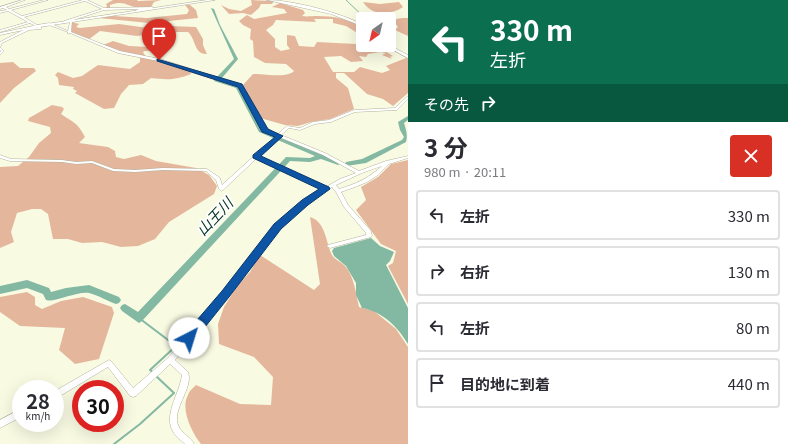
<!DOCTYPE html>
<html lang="ja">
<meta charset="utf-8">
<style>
:root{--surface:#fff;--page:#f7f7f7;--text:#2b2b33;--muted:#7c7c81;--line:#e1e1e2}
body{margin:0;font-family:Georgia,"Noto Sans JP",serif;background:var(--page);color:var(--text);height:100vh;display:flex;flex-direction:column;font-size:15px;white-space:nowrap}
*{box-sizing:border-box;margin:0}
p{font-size:13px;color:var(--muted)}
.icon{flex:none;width:22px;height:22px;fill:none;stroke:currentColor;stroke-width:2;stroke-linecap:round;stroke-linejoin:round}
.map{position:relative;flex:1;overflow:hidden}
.panel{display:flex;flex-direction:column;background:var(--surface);width:380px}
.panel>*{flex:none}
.top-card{background:#0b6e4f;color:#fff;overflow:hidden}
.needle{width:26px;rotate:214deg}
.fabs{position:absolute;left:356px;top:12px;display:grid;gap:8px}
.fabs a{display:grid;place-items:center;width:40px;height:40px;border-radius:4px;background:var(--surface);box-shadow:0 4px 16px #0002;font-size:20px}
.speed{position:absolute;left:12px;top:380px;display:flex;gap:8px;font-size:20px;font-weight:700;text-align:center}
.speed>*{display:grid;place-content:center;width:52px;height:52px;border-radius:50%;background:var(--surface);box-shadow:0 4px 16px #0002;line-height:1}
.speed small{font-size:10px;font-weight:400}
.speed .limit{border:6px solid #d22;background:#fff;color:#111}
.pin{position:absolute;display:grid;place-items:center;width:34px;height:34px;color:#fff;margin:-41px -17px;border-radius:50% 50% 50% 0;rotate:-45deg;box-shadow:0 0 4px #0007}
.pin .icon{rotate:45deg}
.me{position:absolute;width:44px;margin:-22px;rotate:40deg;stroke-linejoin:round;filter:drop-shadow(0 0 3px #0008)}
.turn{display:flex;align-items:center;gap:14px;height:84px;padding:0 16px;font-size:18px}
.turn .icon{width:52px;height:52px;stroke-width:2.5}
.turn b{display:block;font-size:28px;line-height:34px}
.then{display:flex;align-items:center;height:38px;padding:0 16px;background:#0003;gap:8px;font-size:15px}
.round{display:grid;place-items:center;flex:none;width:42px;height:42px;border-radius:4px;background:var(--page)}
.summary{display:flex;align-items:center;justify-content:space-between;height:68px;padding:0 16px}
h1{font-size:24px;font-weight:700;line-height:30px}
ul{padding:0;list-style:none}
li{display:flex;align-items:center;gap:12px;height:50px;margin:0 8px 6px;padding:0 8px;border:2px solid var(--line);border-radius:4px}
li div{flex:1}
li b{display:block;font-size:15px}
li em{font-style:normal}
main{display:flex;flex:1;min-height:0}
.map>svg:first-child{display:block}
.forest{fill:#e4b79d}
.water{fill:#83b8a3}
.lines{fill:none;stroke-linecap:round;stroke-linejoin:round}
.stream-far1{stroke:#83b8a3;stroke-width:1}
.stream{stroke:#83b8a3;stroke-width:2}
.river{fill:#83b8a3;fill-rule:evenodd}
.street-casing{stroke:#b1b29b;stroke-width:1}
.secondary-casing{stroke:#b1b29b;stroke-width:1}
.street{fill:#fff;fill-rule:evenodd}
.secondary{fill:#fff;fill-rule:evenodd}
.route{fill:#0e54a4;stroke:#09376b}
.labels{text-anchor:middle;stroke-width:3.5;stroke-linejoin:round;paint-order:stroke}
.water-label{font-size:15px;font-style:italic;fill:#033426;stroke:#fff}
</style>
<main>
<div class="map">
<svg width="408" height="444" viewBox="0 0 408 444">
<rect width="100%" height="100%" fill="#f9fae2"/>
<g class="forest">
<path d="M113 0H137L138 1 161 0 154 2 151 7C147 8 142 9 138 8 127 6 124 0 110 5V8H106L107 6 106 4Z"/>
<polygon points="251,0 274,1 272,4 261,4 259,8 251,15 243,13 229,14 221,5 229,9 241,11 252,5"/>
<path d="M363 2 380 4 399 2 403 7C390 16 372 16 363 2Z"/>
<path d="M280 3 303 10 305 13 302 16C307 17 311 16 317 16 333 16 350 19 363 27V34H359L346 26 333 23V19H314L316 22 276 20 273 25 266 30 275 39V47L281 51 290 49 287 45V35L295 36 299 46 314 47 317 42 375 45 393 56 390 57 392 59 382 55 386 53 380 52 368 54 366 57 359 56 363 61 351 62 341 56 324 57 333 72H354L360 67 382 73 390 70 386 66 406 58 408 59V93L393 106 383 99 367 94 344 73H336V78L348 88 354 109 330 119 311 122 298 126 285 125 260 118 243 85 253 74C264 73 286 79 294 71L286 64 265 63 254 57 253 41 250 39 251 29 243 25 239 21 247 15 254 19 287 13 284 9 272 7Z"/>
<polygon points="185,5 190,5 196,10 198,18 149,23 99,18 113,16 147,18 187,14 189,10"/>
<polygon points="403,18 408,18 408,36 395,30 398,27 395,23 396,19"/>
<path d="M72 22 79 24 76 27 80 28 119 24 148 28H162L170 26 196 27 203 39V45L207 54C194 55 196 39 188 32H175L165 34 158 33 137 36 100 31 88 40 71 33 72 30 70 27Z"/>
<polygon points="113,41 129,46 169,48 169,50 145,51 143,52 146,57 120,52 103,45"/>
<path d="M140 57 156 60 190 71 191 74C176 80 167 80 151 78L143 84 129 85 121 94 114 108 104 109 75 93 77 91 73 89 74 87 59 85 58 78 55 75 58 72 73 78 82 76 98 65 130 69 140 62Z"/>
<polygon points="13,62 20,68 34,68 36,71 14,88 0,103 0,63"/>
<path d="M52 105 62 107 64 109 61 114C74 123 77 122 85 137L79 143 108 147 115 151 116 157 124 159 141 155 156 161 196 168 209 175 217 186 214 194 169 222 155 239 138 246 121 247 102 242 82 243 68 239H53L48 214 41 209H32L17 213 11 232 14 242 0 248V167L18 166 29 157 39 143 51 133 50 127 28 121 29 118Z"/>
<polygon points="408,160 408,304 388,266 393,263 396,251 381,244 356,210 366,200 361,187 378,177 391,164"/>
<path d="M310 217C325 221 326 241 331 253 333 259 340 261 345 266 354 276 356 294 359 307L374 311 396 329 408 347V444H201C192 433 180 409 188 395 189 391 193 388 196 385L240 404 271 405 273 377 254 357 219 344 218 324 224 307 237 286 250 272 260 255 314 290 320 284Z"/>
<polygon points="27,292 35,297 35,305 42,309 61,301 83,297 112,307 114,313 99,359 75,364 59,350 65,328 20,326 0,312 0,297"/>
</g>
<path class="water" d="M371 238 380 246 394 252 390 261 386 265 408 308V344C397 326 383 312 362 308L356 295V283L346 266 334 256 332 251 334 248Z"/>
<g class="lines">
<g class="stream-far1">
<polyline points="346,0 366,19"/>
<polyline points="389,45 401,52"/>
</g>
<g class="stream">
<polyline points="139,318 176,346 150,370 154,373"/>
<polyline points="114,444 140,424 174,393 156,376"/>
</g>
<g class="river">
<polygon points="211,8 214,9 220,25 238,59 222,78 220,79 217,77 234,59"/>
<polygon points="214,79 240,86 263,130 317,152 341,163 338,165 321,159 310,162 290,161 142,321 139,323 122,311 120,308 122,305 125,304 138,312 286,157 310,158 315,156 259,132 236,88 214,81"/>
<path d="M408 116V120L404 123C406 129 408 136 406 142L366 163 346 166 345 164 346 162 362 159 402 140 404 137 400 130 398 122Z"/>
<path d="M27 280 49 288 51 292 66 288 89 285 119 297 121 300 119 303 116 304C107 301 98 295 89 293 77 291 54 303 46 300L43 294 27 288 0 294V286Z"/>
</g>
<defs>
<g id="street">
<path d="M22 0H25L6 7 9 9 44 0H48L11 10 22 16 83 0H87L104 8 153 7 152 9 138 11 139 12 138 13 136 10 139 9 104 10 64 23V21L102 9 85 1 24 17 37 25 49 23 68 31 70 22 72 21 71 32 120 51 160 59 241 85 266 129 278 134 287 126 300 128 313 122 329 120 354 110 395 108 408 96V99L397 110 355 112 331 122 315 124 300 130 289 128 281 135 325 153 359 171 386 161 408 156V158L389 164 378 175 367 182 355 187 341 192 348 205 371 231 372 236 371 237 330 248 328 247 327 246 328 245 366 235V233L344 207 336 192 332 187 307 203 280 228 228 296 175 360 188 372C194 389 170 410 179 427 182 434 191 437 194 444H185C181 440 176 437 174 433 162 416 180 393 182 375L170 364 136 396 133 397 130 396 108 367 55 399V391L109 360 111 361 133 388 168 358 224 292 276 226 303 201 323 189 256 159 223 190 221 191 219 189 216 180 206 171 163 170 135 172 113 171 92 163 76 164 62 162 10 161 0 158V155L11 159 62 160 76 162 92 161 114 169 135 170 163 168 207 169 220 178 222 185 276 136 264 131 239 87 158 61 118 53 70 33 68 34V32L49 25 37 27 30 23 0 32V30L28 22 8 11 0 13V11L7 10 3 8 0 9V7ZM279 137 323 155 356 173 340 179 326 187 259 157ZM382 166C369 178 356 184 339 189L336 185 362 173Z"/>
<polygon points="40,27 41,27 41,29 29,30 2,43 1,46 0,47 0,42 27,28"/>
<polygon points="0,47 4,51 0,55 0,52 1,51 0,50"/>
<polygon points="21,409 21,417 0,428 0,420"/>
</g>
<g id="secondary">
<polygon points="207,0 215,0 33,28 0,35 0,33 33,26"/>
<path d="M267 0C292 0 342 13 363 25V27L354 23 331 14Z"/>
<polygon points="384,45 389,45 408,55 408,58"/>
</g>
</defs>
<use href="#street" class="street-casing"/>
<use href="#secondary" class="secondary-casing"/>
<use href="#street" class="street"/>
<use href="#secondary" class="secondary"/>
</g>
<polygon class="route" points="157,59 242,84 268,129 283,136 261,156 329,187 330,189 308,205 281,229 229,297 193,342 189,343 185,342 183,338 185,334 222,291 274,224 302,200 319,189 253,158 253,155 275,137 262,132 238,87 157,61"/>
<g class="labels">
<g class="water-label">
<text transform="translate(215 217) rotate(-47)" y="5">山王川</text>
</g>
</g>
</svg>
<div class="fabs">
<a><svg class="needle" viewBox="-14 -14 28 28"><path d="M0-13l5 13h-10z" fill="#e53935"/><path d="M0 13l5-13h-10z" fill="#7c7c81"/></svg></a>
</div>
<div class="speed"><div>28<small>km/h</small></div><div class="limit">30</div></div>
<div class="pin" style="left:159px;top:60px;background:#d93025"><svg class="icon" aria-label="arrive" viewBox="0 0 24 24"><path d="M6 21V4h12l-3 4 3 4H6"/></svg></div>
<svg class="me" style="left:189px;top:338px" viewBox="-20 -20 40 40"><circle r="19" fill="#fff"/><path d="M0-13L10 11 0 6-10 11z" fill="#0e54a4"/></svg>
</div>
<section class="panel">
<div class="top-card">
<div class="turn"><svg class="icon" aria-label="left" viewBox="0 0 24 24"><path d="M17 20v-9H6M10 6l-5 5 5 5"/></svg><div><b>330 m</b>左折</div></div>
<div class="then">その先<svg class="icon" aria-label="right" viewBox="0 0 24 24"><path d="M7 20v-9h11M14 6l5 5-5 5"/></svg></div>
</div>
<div class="summary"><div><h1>3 分</h1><p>980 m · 20:11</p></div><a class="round" style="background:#d93025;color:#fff"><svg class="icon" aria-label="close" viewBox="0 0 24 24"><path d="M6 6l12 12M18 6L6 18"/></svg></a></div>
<ul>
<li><svg class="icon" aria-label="left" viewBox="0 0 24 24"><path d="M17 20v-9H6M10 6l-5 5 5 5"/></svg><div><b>左折</b></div><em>330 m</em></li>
<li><svg class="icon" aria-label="right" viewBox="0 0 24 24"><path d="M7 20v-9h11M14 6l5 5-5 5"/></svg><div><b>右折</b></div><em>130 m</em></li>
<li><svg class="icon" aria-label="left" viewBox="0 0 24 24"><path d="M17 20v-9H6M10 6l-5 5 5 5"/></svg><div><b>左折</b></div><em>80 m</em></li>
<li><svg class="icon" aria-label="arrive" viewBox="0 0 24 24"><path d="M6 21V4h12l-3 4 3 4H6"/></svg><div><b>目的地に到着</b></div><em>440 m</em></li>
</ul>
</section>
</main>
